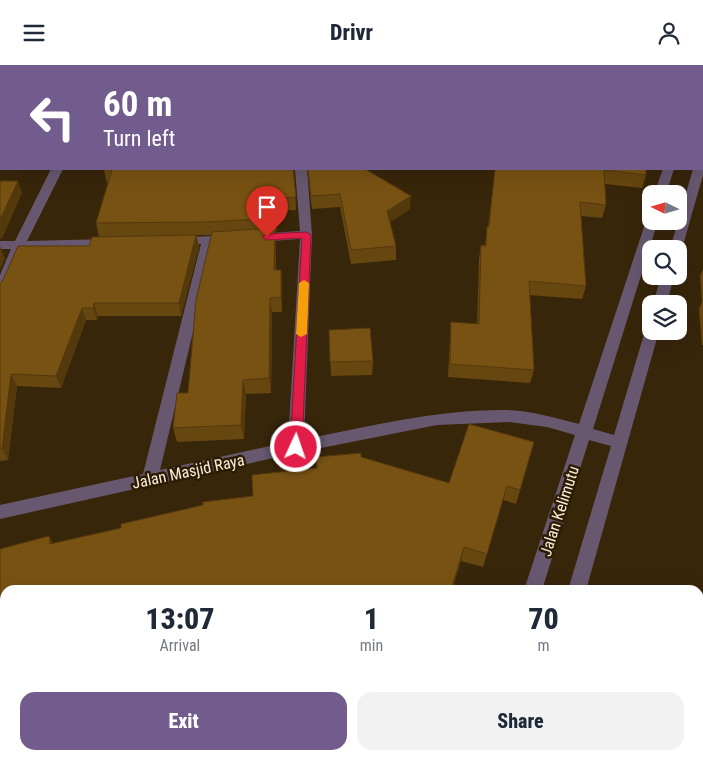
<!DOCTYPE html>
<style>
:root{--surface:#fff;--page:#f2f2f3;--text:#1f2937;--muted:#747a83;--accent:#725c8e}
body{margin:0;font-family:"Roboto Condensed",sans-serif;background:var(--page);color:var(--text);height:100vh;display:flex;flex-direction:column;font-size:19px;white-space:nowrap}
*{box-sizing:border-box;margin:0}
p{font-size:16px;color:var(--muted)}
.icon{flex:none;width:28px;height:28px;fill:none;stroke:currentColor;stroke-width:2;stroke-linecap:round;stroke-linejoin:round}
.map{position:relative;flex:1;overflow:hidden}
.panel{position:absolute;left:0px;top:520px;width:704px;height:175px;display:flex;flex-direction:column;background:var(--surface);border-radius:15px 15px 0 0;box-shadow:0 5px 20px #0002}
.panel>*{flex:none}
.top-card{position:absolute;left:0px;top:0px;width:704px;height:105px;box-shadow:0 5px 20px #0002;background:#725c8e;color:#fff;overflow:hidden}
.needle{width:32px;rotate:275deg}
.fabs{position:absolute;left:642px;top:120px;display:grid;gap:10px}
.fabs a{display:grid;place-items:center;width:45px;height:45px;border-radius:10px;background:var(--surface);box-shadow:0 5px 20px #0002;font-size:25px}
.pin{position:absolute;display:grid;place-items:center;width:42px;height:42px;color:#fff;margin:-51px -21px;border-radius:50% 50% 50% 0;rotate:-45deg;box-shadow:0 0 5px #0007}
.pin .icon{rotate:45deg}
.me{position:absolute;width:55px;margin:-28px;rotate:3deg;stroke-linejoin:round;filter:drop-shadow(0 0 4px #0008)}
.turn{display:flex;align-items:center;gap:18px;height:105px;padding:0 20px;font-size:22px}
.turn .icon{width:65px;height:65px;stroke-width:2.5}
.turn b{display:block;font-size:35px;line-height:42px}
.eta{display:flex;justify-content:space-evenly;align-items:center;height:85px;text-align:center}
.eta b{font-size:30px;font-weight:800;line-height:35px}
.cta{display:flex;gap:10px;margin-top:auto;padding:10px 20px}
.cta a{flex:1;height:58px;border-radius:15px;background:var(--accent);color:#fff;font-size:20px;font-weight:800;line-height:58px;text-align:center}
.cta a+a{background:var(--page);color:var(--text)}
header{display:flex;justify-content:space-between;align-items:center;height:65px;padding:0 20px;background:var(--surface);font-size:22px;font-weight:800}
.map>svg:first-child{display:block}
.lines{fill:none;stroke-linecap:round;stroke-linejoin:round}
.minor{fill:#67586f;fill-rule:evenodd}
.wall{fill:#674710}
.shaded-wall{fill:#54390d}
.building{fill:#785213;stroke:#54390d}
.route{fill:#e11d48;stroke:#92132f}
.slow{fill:#f59e0b}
.labels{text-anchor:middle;stroke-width:5;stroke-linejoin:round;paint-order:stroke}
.street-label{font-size:16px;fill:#f9edde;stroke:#2d1c02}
</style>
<header><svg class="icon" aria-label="menu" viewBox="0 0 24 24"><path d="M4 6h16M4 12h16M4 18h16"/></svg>Drivr<svg class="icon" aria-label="person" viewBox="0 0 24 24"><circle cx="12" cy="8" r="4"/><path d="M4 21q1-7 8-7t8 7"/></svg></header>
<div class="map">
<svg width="703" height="695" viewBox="0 0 703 695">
<rect width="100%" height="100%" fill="#38260b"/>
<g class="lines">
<g class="minor">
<rect x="0" y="75" width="1" height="6"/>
<polygon points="703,86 703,94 702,94 702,86"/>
<polygon points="703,102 703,110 682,184 679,187 679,184 670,184 693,104 702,104"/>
<polygon points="51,104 63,104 27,176 108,174 114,178 108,182 24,184 7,226 5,229 0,230 0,210 11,184 0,184 0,176 15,176"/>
<path d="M295 104H307L312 170 304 374C372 361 439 344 508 345 532 346 556 353 579 359L646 156 651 152V156H658L593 364 614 370 645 266 647 263 651 261V266H659L586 525H568L611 381 589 375 542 525H524L575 370 547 362 509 357 437 360 296 388 0 454V440L143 409 201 179H175L173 176 175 173 231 170 237 174 231 178 214 179 160 405 288 377 300 174 256 177 250 173 256 169 300 166Z"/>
<polygon points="663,104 674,104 666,129 654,129"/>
<polygon points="661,211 674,211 667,239 653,239"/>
<polygon points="497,690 517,690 516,695 496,695"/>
</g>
</g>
<g class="wall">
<rect x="0" y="31" width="1" height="39"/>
<polygon points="294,104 296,145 277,146 277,166 275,166 276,178 276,205 281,205 282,220 282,247 272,247 271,328 246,329 244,374 177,377 173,363 188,328 212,170 197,170 199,182 181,251 98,251 97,255 86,255 61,323 17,321 8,395 0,396 0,218 89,181 99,172 96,158 108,118 107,118 104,105"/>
<polygon points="307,104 365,104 410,144 390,157 396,181 396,195 351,199 340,142 312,144"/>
<polygon points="495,104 646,104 646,110 642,123 605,119 606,140 602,153 581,151 586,221 582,234 529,230 534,305 530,318 448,312 450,271 451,257 477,259 479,194 481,180 485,180 487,162 488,162"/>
<polygon points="703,204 703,280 702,280 699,244 702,237 700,211"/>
<polygon points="329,265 373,296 372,310 331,311"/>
<polygon points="469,359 534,377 516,439 503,435 483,502 461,496 452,525 5,525 5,664 0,658 0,484 49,471 53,479 121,463 121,459 203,440 203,437 253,431 252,410 317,403 316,392 361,388 361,392 449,418"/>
<polygon points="699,540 703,542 703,611 699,610"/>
</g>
<g class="shaded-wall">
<polygon points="18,116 22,128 2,174 0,174 0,155"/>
<polygon points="411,131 410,144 387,159 387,146"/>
<polygon points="276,133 277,146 277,166 275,153"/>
<polygon points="275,163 276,178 275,220 274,205"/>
<polygon points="196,170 199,182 181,251 179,238"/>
<polygon points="0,181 5,193 0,205"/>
<polygon points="281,205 282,220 282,247 281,232"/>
<polygon points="270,233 272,247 271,328 269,313"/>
<polygon points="94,238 98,251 97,255 93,243"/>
<polygon points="82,243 86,255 61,323 56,311"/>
<polygon points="11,309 17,321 8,395 2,383"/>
<polygon points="243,315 246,329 244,374 241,360"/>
<polygon points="49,471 57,485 50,479"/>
<polygon points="464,482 461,496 452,525 451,525"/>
<polygon points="0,649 5,652 5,664 0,658"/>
<polygon points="397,690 400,690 398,695 395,695"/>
</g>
<g class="building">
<polygon points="180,0 229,0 228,1 180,1"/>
<rect x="299" y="0" width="370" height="1"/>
<rect x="0" y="31" width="1" height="27"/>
<polygon points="104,104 293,104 296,132 276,133 275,153 206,157 96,158 112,105 104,105"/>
<polygon points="308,104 365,104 411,131 387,146 396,181 351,185 340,129 311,131"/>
<polygon points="495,104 646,104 646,110 604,105 606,140 580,137 586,221 529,216 534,305 450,299 451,257 479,259 481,180 486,181 487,162 489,162"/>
<polygon points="0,116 18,116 0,155"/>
<polygon points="275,163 274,205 281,205 281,232 270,233 269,313 243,315 241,360 173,363 177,328 188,328 196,235 212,167"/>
<polygon points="196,170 179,238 94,238 93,243 82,243 56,311 11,309 2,383 0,384 0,218 3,215 18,181 89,181 92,172"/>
<polygon points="370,263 373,296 330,297 329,265"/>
<polygon points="469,359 534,377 520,425 507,421 487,489 464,482 451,525 5,525 5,652 0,653 0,484 49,471 50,479 121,463 121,459 203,440 203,437 253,431 252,410 317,403 316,392 361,388 361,392 449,418"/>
<polygon points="699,540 703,542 703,595 699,593"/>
<polygon points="68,690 240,690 240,695 67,695"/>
<polygon points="263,690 397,690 395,695 260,695"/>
</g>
<polygon class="route" points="306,167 311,170 302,382 300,386 291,386 290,382 302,173 267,175 262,172 267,169"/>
<polygon class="slow" points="304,215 309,218 307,269 301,272 296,269 299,218"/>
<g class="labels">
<g class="street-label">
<text transform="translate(188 406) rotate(-12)" y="6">Jalan Masjid Raya</text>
<text transform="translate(559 446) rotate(-72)" y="6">Jalan Kelimutu</text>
</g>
</g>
</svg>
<div class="fabs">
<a><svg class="needle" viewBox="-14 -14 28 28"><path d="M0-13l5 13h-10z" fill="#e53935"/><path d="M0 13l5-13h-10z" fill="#747a83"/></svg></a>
<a><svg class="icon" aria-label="search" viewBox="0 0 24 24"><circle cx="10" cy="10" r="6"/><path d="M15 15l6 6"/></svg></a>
<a><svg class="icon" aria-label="layers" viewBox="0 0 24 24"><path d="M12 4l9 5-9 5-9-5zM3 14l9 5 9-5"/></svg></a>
</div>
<div class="pin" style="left:267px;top:172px;background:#d93025"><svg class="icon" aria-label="arrive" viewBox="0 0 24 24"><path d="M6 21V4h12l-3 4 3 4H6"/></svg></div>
<svg class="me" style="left:296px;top:382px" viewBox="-20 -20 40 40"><circle r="17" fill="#e11d48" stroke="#fff" stroke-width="3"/><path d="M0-11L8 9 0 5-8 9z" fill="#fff"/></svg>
<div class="top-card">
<div class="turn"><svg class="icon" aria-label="left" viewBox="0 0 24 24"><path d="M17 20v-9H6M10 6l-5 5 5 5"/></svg><div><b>60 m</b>Turn left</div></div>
</div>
<section class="panel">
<div class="eta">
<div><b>13:07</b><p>Arrival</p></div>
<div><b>1</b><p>min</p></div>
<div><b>70</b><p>m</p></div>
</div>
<div class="cta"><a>Exit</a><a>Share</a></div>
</section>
</div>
